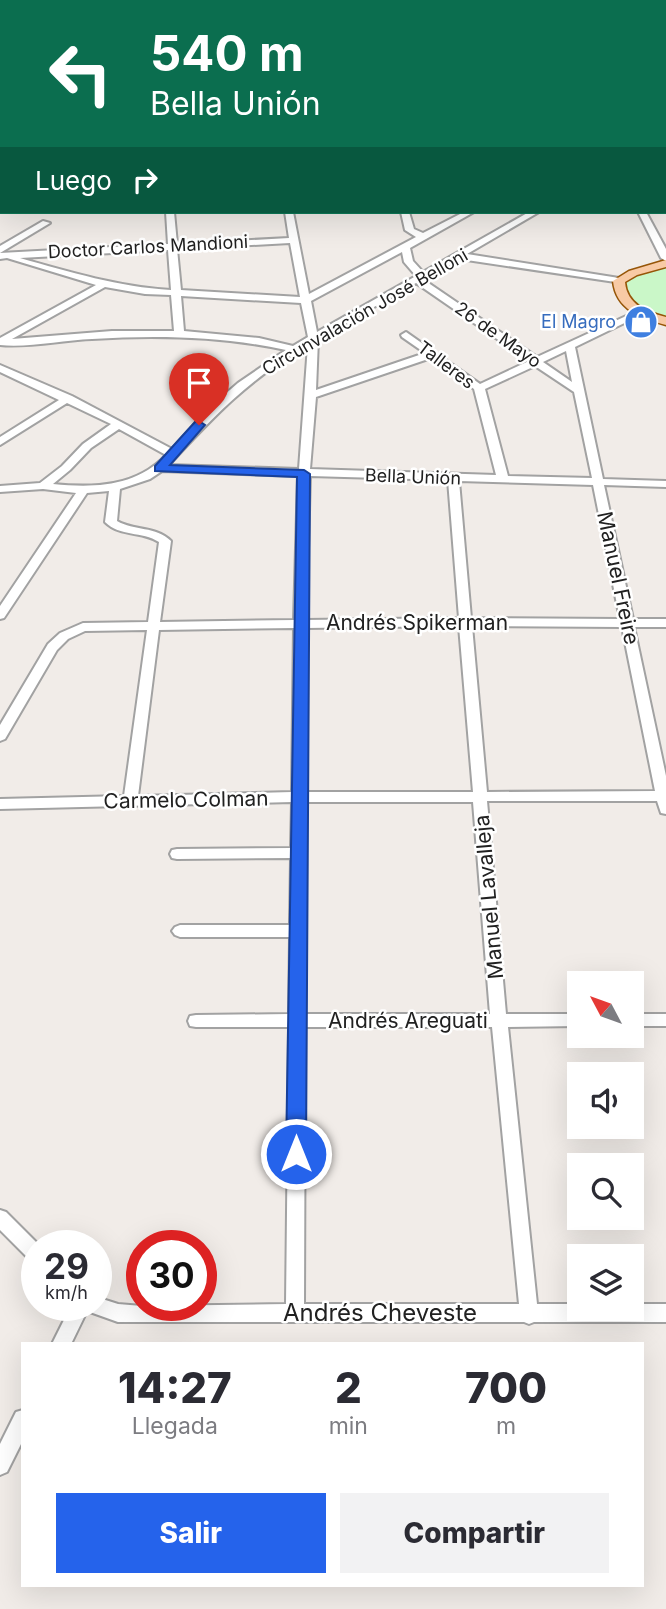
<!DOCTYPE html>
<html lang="es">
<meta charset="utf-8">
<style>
:root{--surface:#fff;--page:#f2f2f3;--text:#2b2b33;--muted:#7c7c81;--accent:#2563eb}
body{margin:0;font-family:Inter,sans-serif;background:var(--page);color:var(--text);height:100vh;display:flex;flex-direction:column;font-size:26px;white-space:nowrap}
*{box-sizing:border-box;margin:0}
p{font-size:23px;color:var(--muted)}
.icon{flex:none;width:38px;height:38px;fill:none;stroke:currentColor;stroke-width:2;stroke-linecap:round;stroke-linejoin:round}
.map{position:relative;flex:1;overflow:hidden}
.sheet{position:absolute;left:21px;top:1342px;width:623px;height:245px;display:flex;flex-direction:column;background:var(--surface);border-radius:0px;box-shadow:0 7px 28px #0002}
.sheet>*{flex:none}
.banner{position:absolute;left:0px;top:0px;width:667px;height:214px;box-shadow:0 7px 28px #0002;background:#0b6e4f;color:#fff;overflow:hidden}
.needle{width:46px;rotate:311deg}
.controls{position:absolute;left:567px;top:971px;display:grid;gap:14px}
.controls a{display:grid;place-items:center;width:77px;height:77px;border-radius:0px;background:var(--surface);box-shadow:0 7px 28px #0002;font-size:35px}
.speed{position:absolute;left:21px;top:1230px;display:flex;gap:14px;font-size:35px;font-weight:700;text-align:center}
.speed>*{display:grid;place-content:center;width:91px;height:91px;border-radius:50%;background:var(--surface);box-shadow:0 7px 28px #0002;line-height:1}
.speed small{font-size:18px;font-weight:400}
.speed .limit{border:10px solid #d22;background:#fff;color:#111}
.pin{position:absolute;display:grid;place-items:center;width:60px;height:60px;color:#fff;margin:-72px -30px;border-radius:50% 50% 50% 0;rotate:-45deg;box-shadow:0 0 7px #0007}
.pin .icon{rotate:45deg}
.me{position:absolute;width:77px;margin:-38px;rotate:0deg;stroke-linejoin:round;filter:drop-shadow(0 0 5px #0008)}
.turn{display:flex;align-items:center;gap:24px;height:147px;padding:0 35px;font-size:32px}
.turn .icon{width:91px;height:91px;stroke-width:2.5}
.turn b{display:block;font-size:49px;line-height:60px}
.then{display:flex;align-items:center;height:66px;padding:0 35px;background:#0003;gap:14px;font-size:26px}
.eta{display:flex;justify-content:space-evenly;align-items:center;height:119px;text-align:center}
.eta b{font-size:42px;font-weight:800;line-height:49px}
.action{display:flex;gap:14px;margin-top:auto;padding:14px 35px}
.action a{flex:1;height:80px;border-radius:0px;background:var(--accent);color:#fff;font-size:28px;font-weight:800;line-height:80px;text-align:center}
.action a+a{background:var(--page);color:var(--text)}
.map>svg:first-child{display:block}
.park{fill:#caf7c8}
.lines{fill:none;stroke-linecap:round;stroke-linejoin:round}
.minor-casing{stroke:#a2a2a2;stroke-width:4}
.major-casing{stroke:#965507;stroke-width:3}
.minor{fill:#fff;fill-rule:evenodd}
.major{fill:#f8caa5;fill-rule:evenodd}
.route{fill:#2563eb;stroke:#184099;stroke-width:2}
.labels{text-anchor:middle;stroke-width:5;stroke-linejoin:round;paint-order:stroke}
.far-street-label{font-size:18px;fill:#212121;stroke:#fff}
.far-shop-label{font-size:18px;fill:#366cbe;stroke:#fff;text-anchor:end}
.street-label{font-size:21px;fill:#212121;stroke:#fff}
.near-street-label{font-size:24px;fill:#212121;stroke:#fff}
</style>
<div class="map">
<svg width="666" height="1609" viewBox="0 0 666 1609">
<rect width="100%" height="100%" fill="#f1ece8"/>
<path class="park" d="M666 266V318C645 312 635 305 623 286L630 277Z"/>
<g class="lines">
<defs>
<g id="minor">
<polygon points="69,0 77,0 77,2 70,2"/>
<rect x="149" y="0" width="8" height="2"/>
<rect x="242" y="0" width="8" height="2"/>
<polygon points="334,0 342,0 342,2 335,2"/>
<polygon points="427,0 435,0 435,2 428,2"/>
<polygon points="522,0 530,0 530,2 523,2"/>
<polygon points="615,0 623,0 624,2 617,2"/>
<polygon points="665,1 666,1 666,5 665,2 662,2"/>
<rect x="0" y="12" width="2" height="4"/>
<rect x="0" y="27" width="2" height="4"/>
<rect x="665" y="36" width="1" height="4"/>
<rect x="0" y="66" width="2" height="4"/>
<rect x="665" y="67" width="1" height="5"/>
<polygon points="0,105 2,105 0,110"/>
<rect x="665" y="120" width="1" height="4"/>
<rect x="665" y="168" width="1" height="6"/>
<path d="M166 212H174L177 244 289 238 285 212H293L309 294 416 237 405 230 401 212H409L414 229 423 233 464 212H474L410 248 413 261 423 272 529 212H539L467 254 619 278 622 279V283L460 259 424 280 537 357 637 311 645 313 575 347 603 479 666 481V487L604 485 633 619H666V627H634L666 776V814L661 813 657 801H487L506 1014H579V1026L508 1027 537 1304H579V1309H632V1304H666V1322H534L529 1324 524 1322H118L90 1312 88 1309 71 1344H52L71 1306H96V1297L118 1304 142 1306 286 1304 289 1027H196L190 1026 188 1021 190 1016 196 1015 289 1014 290 937H180L175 935 172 931 175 927 180 925H290L291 858 177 859 172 858 170 854 172 850 177 849 291 848 292 802 0 809V799L124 796 147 630 85 631 68 639 57 650 5 739 0 741V725L48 644 60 633 83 623 148 622 159 542C142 531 120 537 105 522L109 491 87 493 4 618 0 619V606L76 493 43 489 0 492V486L40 483 62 466 83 444 111 424 67 403 0 445V437L59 400 0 372V365L72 396 172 449 208 409 238 383 286 350C221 336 157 335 92 339 63 340 28 348 0 345V338L96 285 7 258 0 259V253L168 244ZM290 243 300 297 181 290 177 249ZM168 250 171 290C119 287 70 272 20 258ZM402 252 404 262 416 276 317 332 311 301ZM416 283 529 361 480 384 406 332 401 335 402 337 425 353 316 390 318 339ZM105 287 145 294 171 295 174 331H112L12 339ZM181 296 301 303 308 337 293 346 259 338 184 331ZM308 345 299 469 169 465C213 417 250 378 308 345ZM566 351 572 382 543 362ZM431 358 474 389 496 475 310 469 316 397ZM535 366 574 392 592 478 508 476 485 389ZM119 429 166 455C136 487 94 488 53 484L70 470 91 448ZM162 471 298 476 294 620 160 622 171 541C156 526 134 531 117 521L120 489 150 479ZM310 476 448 480 459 618 306 620ZM459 481 593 485 620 619 471 618ZM459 626 473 792H306V628ZM472 626 622 627 655 791 487 792ZM294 628 292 792 138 796 159 630ZM306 802H473L490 1014H305ZM305 1027H492L519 1304H304Z"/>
<polygon points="638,212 646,212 666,249 666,261 661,258"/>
<polygon points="43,221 50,223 0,253 0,246"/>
<rect x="632" y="1014" width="34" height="12"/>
<polygon points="0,1210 6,1212 40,1246 37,1246 37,1263 31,1261 0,1230"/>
<polygon points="23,1410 23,1440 7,1472 0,1475 0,1444 16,1412"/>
</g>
<path id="major" d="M666 260V267L637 275 625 282C627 305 647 312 666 317V325C641 318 616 310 613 281L629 271Z"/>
</defs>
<use href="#minor" class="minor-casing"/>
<use href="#major" class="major-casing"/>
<use href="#minor" class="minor"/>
<use href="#major" class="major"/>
</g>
<polygon class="route" points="199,421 205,425 170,465 304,470 310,474 306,1154 303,1160 296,1162 289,1160 286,1154 297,477 155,471 155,466 195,422"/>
<defs>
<symbol id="shop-disc" viewBox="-11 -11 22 22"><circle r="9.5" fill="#3f7fe0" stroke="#fff"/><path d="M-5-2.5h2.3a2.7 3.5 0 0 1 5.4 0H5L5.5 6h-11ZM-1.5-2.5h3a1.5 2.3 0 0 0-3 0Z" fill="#fff"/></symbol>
</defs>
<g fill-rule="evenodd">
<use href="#shop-disc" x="622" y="303" width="38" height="38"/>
</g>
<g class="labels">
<g class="far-street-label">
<text transform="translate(148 247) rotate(-3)" y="6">Doctor Carlos Mandioni</text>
<text transform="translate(365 312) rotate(-30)" y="6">Circunvalación José Belloni</text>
<text transform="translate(498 335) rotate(35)" y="6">26 de Mayo</text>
<text transform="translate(446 365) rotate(37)" y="6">Talleres</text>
<text transform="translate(413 477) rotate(2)" y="6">Bella Unión</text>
</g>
<g class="far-shop-label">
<text x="616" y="328">El Magro</text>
</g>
<g class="street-label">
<text transform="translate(618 578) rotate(78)" y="7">Manuel Freire</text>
<text x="417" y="630">Andrés Spikerman</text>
<text transform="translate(186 800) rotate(-1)" y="7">Carmelo Colman</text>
<text transform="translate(489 897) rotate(-95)" y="7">Manuel Lavalleja</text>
<text x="408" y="1028">Andrés Areguati</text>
</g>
<g class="near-street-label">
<text x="380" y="1321">Andrés Cheveste</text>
</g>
</g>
</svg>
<div class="controls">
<a><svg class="needle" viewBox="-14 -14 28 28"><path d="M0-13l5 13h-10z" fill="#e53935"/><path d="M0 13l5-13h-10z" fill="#7c7c81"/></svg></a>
<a><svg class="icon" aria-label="sound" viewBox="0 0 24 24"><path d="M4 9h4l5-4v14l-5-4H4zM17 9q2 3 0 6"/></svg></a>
<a><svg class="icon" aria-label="search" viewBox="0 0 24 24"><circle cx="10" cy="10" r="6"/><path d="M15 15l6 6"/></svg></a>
<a><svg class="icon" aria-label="layers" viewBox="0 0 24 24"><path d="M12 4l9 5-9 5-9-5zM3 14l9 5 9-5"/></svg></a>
</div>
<div class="speed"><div>29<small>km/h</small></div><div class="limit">30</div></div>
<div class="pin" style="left:199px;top:425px;background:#d93025"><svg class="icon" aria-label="arrive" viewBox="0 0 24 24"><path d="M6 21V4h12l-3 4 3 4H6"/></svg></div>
<svg class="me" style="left:296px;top:1154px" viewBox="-20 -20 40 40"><circle r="17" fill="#2563eb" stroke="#fff" stroke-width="3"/><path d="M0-11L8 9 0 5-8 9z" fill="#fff"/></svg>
<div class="banner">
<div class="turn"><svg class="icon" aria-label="left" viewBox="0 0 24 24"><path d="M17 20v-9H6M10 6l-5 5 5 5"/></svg><div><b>540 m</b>Bella Unión</div></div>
<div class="then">Luego<svg class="icon" aria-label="right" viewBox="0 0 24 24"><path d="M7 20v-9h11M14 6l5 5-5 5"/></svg></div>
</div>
<section class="sheet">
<div class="eta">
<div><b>14:27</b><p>Llegada</p></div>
<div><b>2</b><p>min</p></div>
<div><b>700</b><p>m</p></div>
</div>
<div class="action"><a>Salir</a><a>Compartir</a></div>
</section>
</div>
